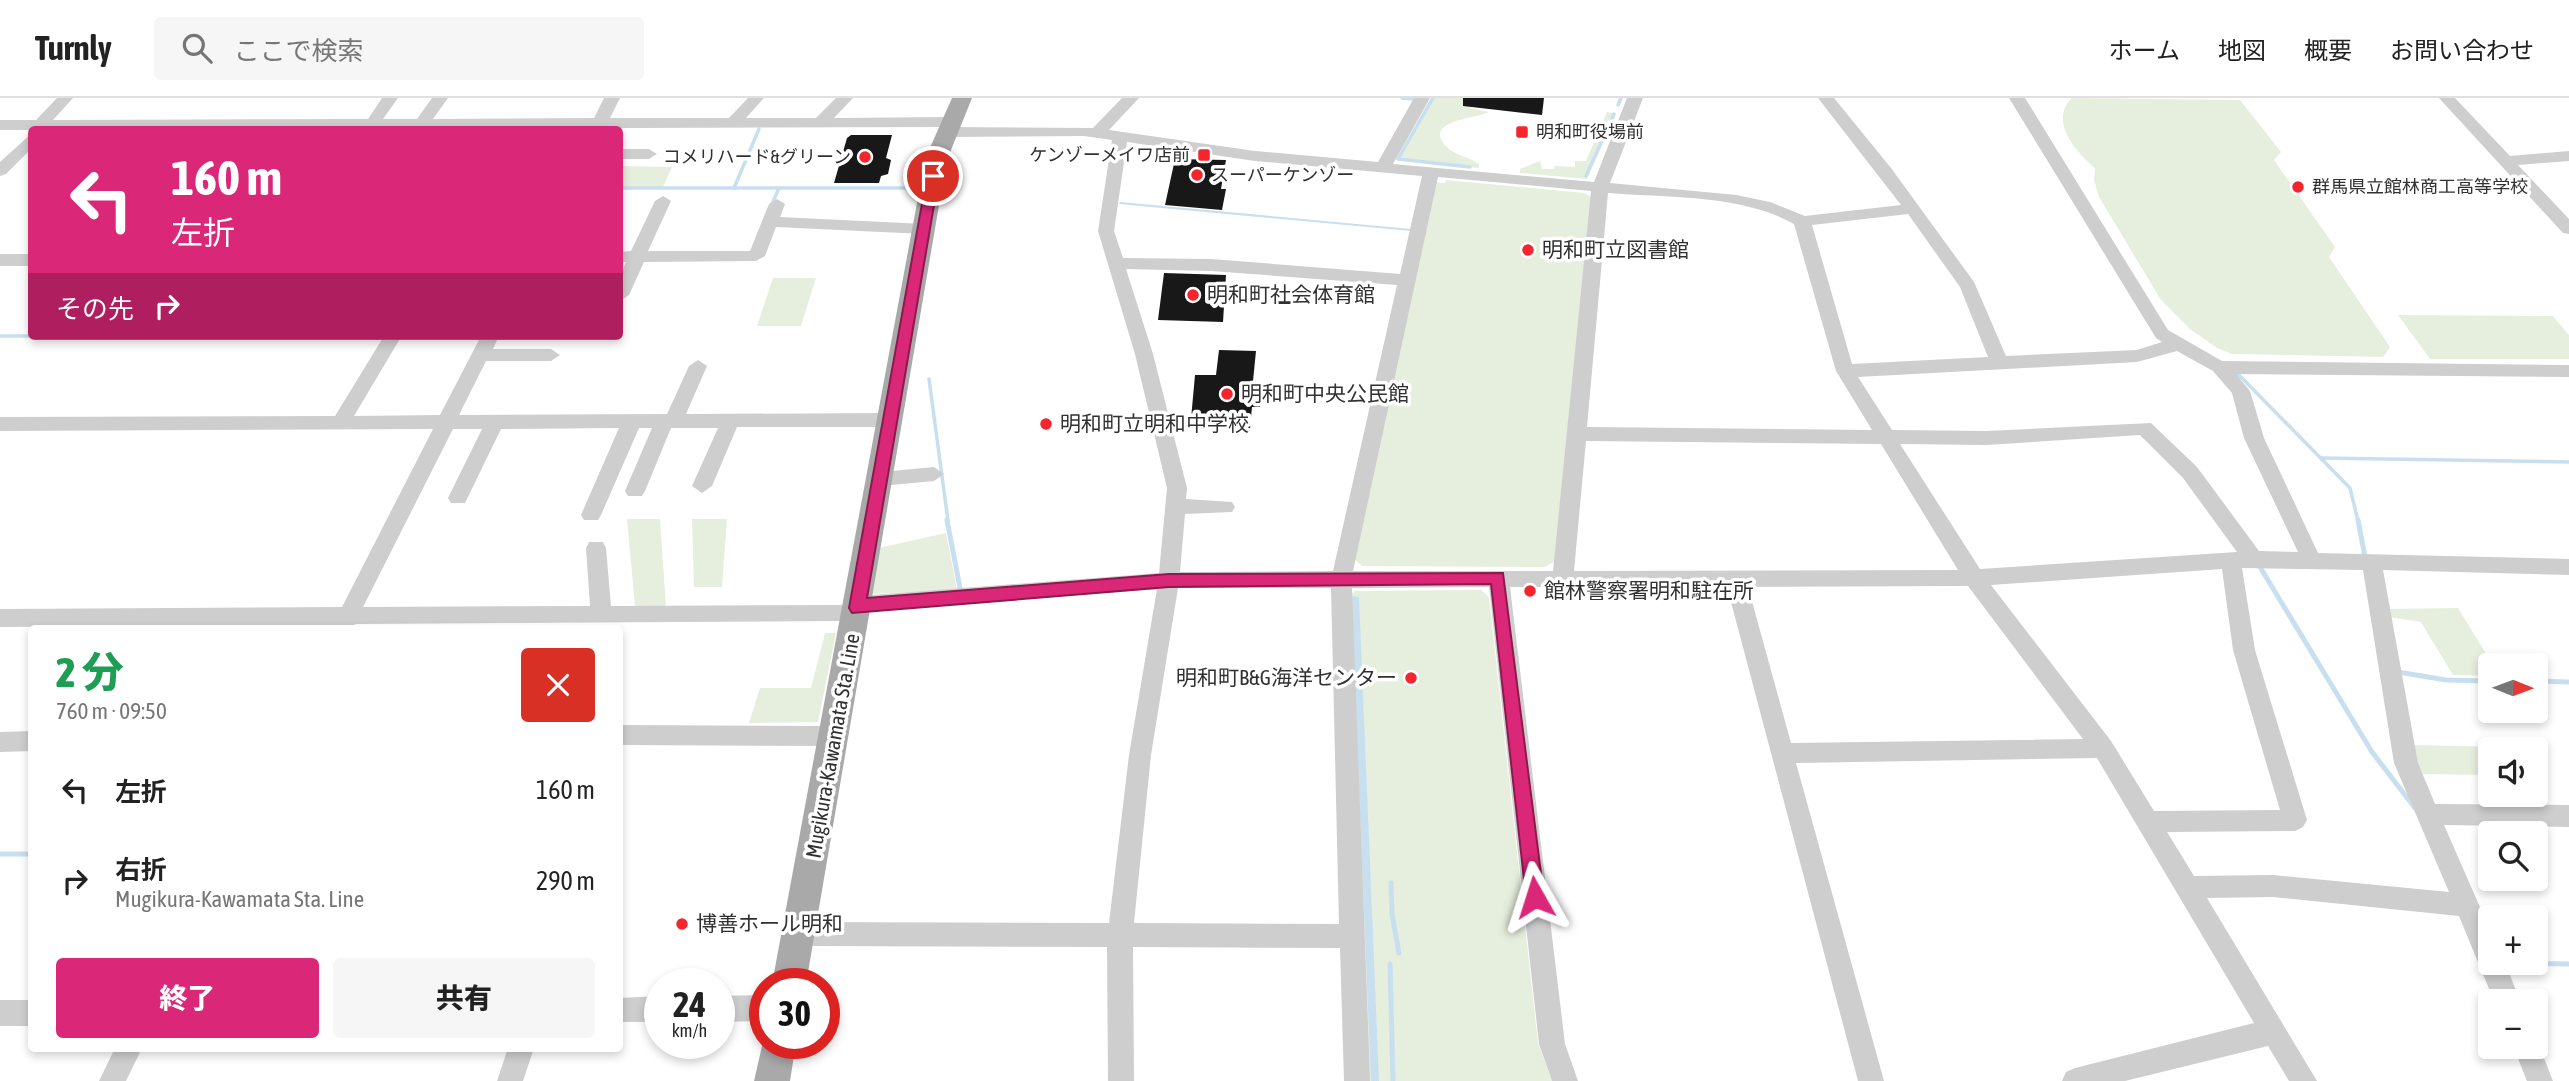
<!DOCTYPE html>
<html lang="ja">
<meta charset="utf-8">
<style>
:root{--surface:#fff;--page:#f6f6f6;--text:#222;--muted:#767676;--line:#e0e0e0;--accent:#db2777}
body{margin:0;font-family:"Asap Condensed","Noto Sans JP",sans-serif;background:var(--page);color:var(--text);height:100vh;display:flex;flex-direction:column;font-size:26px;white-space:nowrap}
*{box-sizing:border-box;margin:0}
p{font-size:23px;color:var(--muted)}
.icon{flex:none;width:38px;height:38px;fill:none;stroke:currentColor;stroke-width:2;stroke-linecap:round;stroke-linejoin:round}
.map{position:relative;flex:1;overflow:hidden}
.sheet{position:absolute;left:28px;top:527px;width:595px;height:427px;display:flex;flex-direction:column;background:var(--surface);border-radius:7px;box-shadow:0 4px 10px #0003}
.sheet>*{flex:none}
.top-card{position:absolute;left:28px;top:28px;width:595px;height:214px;border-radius:7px;box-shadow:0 4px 10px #0003;background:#db2777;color:#fff;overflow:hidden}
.needle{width:46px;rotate:91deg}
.buttons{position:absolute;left:2478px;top:555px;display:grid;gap:14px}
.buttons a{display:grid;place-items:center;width:70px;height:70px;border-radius:7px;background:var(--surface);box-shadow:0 4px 10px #0003;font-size:35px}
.speed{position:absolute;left:644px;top:870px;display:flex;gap:14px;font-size:35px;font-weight:700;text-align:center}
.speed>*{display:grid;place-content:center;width:91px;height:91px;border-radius:50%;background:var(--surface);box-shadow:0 4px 10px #0003;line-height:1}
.speed small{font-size:18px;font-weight:400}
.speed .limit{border:10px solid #d22;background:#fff;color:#111}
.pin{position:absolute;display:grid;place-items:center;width:60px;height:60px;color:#fff;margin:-30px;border:4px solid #fff;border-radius:50%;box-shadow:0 2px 7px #0007}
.me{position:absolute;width:77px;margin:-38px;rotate:354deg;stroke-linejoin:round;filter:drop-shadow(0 0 5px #0008)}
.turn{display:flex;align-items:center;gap:24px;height:147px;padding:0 28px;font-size:32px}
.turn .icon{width:91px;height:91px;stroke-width:2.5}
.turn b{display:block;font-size:49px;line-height:60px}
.then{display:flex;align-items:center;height:66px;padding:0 28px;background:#0003;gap:14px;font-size:26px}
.round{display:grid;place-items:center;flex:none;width:74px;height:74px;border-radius:7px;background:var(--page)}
.overview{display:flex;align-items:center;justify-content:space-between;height:119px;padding:0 28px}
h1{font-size:42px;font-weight:800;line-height:52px;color:#1e9e55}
.cta{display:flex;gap:14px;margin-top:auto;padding:14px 28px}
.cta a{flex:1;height:80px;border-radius:7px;background:var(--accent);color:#fff;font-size:28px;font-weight:800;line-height:80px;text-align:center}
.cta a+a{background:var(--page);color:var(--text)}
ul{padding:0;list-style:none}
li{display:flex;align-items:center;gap:21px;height:91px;padding:0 28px}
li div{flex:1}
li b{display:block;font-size:26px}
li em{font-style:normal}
header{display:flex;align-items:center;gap:42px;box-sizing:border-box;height:98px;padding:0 35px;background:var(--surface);border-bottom:2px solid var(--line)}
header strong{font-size:33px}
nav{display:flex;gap:38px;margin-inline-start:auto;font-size:24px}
.search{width:490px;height:63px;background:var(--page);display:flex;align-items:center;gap:18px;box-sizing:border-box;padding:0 24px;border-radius:7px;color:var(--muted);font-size:26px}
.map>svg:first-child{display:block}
.green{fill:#e6efde}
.water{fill:#c8dff0}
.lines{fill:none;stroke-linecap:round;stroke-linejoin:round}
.stream-far1{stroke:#c8dff0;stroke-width:3.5}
.stream{stroke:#c8dff0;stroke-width:5}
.building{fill:#181818}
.minor{fill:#cecece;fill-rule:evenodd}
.major{fill:#a9a9a9;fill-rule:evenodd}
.route{fill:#db2777;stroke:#8e194d;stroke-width:2}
.poi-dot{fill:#f5252e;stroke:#fff;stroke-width:2.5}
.labels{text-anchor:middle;stroke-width:7;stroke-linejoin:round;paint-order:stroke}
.far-poi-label{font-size:18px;fill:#313131;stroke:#fff;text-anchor:start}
.poi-label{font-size:21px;fill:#313131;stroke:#fff;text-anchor:start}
.street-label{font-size:21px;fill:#313131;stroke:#fff}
</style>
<header>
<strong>Turnly</strong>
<div class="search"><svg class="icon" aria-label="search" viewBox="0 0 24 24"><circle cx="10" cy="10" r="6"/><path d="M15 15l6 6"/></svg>ここで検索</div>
<nav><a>ホーム</a><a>地図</a><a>概要</a><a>お問い合わせ</a></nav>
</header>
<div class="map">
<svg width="2569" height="983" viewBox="0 0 2569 983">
<rect width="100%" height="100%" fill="#fff"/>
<g class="green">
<path d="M1431 0H1471L1470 10 1489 14C1477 21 1418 22 1449 51 1457 58 1470 59 1479 66V70L1396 61Z"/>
<path d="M2072 0 2240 2 2281 54 2274 62 2335 149 2329 159 2390 249 2383 259 2232 256 2217 250 2190 231 2161 202 2099 99 2094 82 2095 70C2077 55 2048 23 2072 0Z"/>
<polygon points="1607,14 1616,16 1587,81 1520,75 1520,71 1540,63 1542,71 1554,71 1555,68 1575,69 1575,63 1586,63"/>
<polygon points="620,68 672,69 663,89 620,89"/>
<polygon points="1446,82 1584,95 1592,100 1555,463 1545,469 1362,468 1354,461 1434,84 1445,85"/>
<polygon points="773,180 816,180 801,228 757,228"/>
<polygon points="2398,217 2553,218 2569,237 2569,261 2430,261"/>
<polygon points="627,421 660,421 666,509 635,508"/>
<polygon points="692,421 727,421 722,489 694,489"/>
<polygon points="946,435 957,492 870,496 879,450"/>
<polygon points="1481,492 1489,499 1538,945 1552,983 1367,983 1351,497 1355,493"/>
<polygon points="2458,510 2493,567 2490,567 2490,578 2453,577 2421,524 2388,519 2387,511"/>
<polygon points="825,535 836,535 818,624 749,625 760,590 811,590"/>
<polygon points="2409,647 2507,649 2508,651 2490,651 2490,677 2417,676"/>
</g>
<g class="water">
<polygon points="1120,104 1411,131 1411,133 1119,106"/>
<polygon points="1351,498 1359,499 1379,983 1371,983"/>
</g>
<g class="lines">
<g class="stream-far1">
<polyline points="1402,0 1413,1"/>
<polyline points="1433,0 1398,61 1470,69"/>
<polyline points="1618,7 1621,0"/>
<polyline points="1586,78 1614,16"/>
<polyline points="620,90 921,90"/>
<polyline points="734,90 759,31"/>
<polyline points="772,106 779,90"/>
<polyline points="0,238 32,238"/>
<polyline points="2237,275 2350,390 2358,423"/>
<polyline points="929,281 948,423"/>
<polyline points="2321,360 2569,364"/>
</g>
<g class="stream">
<polyline points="947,422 960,490"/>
<polyline points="2358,422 2365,459"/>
<polyline points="2260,469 2372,654 2415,710"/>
<polyline points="2398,574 2446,582 2490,583"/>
<polyline points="2536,583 2569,584"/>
<polyline points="0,756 32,756"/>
<polyline points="1391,785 1392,816 1399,855"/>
<polyline points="2500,865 2569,866"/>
<polyline points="1390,866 1393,983"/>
</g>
</g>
<g class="building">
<polygon points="1463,0 1544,0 1542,17 1463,8"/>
<polygon points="851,37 892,37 886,60 891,62 888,76 881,78 879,85 834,85 847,40"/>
<polygon points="1175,61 1226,62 1221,91 1226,91 1222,112 1165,107"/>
<polygon points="1164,175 1226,177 1223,224 1158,222"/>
<polygon points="1219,252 1256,253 1253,283 1262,284 1260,309 1252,309 1250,331 1213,330 1213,320 1191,321 1195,277 1216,277"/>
</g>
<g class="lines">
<g class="minor">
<polygon points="57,0 73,0 53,22 368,21 382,0 398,0 383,21 417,21 432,0 448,0 433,21 594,20 604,0 620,0 610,20 729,20 748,0 764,0 746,20 816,20 836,0 853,0 834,20 950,19 958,24 950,29 0,32 0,22 36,22"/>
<path d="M1122 0H1139L1109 32 1255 53 1378 64 1414 0H1430L1393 66 1594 84 1627 0H1643L1610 85 1736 97 1770 104 1805 118 1901 107 1818 0H1834L1891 70 1974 184 2006 258 2137 252 2162 244 2156 240 2009 0H2025L2168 232 2222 263 2569 267V279L2236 276 2250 293 2264 340 2318 455 2569 461V477L2383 472 2418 665 2435 706 2569 707V729L2444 727 2490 832V864H2505L2520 903H2494L2459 818 2273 799 2207 800 2317 983H2289L2268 948 2125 983H2062L2066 974 2075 970 2254 925 2097 660 1796 665 1884 983H1858L1727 489H1510L1565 946 1578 983H1552L1539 946 1489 489 1352 490 1370 983H1344L1340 850 1133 849 1134 983H1108L1107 849 800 848 791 844 787 836 791 828 800 824 1109 825 1129 657 1157 491 872 513 842 523 355 526 353 530H333V527L0 529V511L342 509 433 331 0 333V319L335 318 384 238 401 239 354 318 440 317 481 238H499L493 251H551L560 257 551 263H486L459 317 667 316 689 268 698 262 707 268 686 316 891 315 901 322 891 329H737L712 388 702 395 692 388 718 330H671L645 393 642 398H628L625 393 652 330H639L601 417 598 422H584L581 417 619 330 501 331 465 405H451L448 400 482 331H453L363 509 590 508 586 450 589 444H603L606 450 611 508 842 507 872 497 1159 475 1167 390 1135 256 1098 133 1112 42 1084 38 946 39 938 34 946 29 1093 30ZM1127 44 1255 63 1422 78 1400 176 1211 161 1123 160 1114 133ZM1438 79 1591 93 1553 473H1353ZM1608 95C1668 100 1741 96 1794 126L1836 273 1872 332 1587 329ZM1908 116 1960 189 1988 259 1852 266 1812 127ZM1126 171 1211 173 1397 187 1333 473 1180 474 1185 416 1232 414 1235 409 1232 404 1186 401 1187 390 1153 256ZM2177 253 2213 273 2232 295 2244 340 2298 454 2259 453 2197 369 2151 325 1986 333 1892 332 1858 279 2137 264ZM2140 337 2183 380 2237 454 1980 471 1900 346 1986 347ZM1586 343 1881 346 1958 472 1574 473ZM2242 470 2363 472 2394 665 2449 794 2273 777 2194 778 2167 734 2295 733 2303 729 2307 722 2255 552ZM2222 471 2233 552 2280 712 2154 713 2111 643 1991 487ZM1968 488 2083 641 1791 645 1748 489ZM1178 490H1331L1339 826 1134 825 1151 657Z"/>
<polygon points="2439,0 2455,0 2510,58 2569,53 2569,63 2518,67 2569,121 2569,136 2563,135"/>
<polygon points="32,35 32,50 6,76 0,78 0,64"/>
<polygon points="620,51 649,51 657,56 649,61 620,61"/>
<polygon points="663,98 671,103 648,153 750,153 769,106 777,101 785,106 780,119 924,126 932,131 924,136 776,129 765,158 756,163 644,164 629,197 620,203 620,179 626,164 620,164 620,154 631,153 655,103"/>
<rect x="0" y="156" width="32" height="12"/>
<polygon points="934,369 944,376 934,383 881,388 871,381 881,374"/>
<polygon points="620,627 834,628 842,631 845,638 842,645 834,648 620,647"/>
<polygon points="32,633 32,653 0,654 0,634"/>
<polygon points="765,897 765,923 719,924 719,898"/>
<polygon points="660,898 660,924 620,924 620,900"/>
<rect x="0" y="902" width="32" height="26"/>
<polygon points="2536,940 2553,983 2527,983 2513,948 2536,948"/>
<polygon points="115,950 142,950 126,983 99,983"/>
<polygon points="508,950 534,950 523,983 497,983"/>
</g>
<g class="major">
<polygon points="952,0 972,0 951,52 944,78 806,886 772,886 922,78 929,52"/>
<polygon points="765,935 765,945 796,945 790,983 754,983"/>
</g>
</g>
<polygon class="route" points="933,75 939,78 867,500 1169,476 1503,475 1544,799 1542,805 1535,807 1528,805 1526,799 1491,486 1169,489 852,515 849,510 927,78"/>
<g class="poi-dot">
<rect x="1515" y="27" width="14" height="14" rx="3.5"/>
<rect x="1197" y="50" width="14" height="14" rx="3.5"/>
<circle cx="865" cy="59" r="7"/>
<circle cx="1197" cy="77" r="7"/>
<circle cx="2298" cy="89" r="7"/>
<circle cx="1528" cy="152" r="7"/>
<circle cx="1193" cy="197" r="7"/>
<circle cx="1227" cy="296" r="7"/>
<circle cx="1046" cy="326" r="7"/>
<circle cx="1530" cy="493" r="7"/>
<circle cx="1411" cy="580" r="7"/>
<circle cx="682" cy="826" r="7"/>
</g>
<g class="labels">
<g class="far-poi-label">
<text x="1536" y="40">明和町役場前</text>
<text x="1190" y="63" text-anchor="end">ケンゾーメイワ店前</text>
<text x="851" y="65" text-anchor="end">コメリハード&amp;グリーン</text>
<text x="1211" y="83">スーパーケンゾー</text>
<text x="2312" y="95">群馬県立館林商工高等学校</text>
</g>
<g class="poi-label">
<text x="1542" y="159">明和町立図書館</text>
<text x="1207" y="204">明和町社会体育館</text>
<text x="1241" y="303">明和町中央公民館</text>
<text x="1060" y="333">明和町立明和中学校</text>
<text x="1544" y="500">館林警察署明和駐在所</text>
<text x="1397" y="587" text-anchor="end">明和町B&amp;G海洋センター</text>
<text x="696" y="833">博善ホール明和</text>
</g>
<g class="street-label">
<text transform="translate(833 648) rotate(-80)" y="7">Mugikura-Kawamata Sta. Line</text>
</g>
</g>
</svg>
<div class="buttons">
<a><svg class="needle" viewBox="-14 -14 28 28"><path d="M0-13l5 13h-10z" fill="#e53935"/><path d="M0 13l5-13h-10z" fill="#767676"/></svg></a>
<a><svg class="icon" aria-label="sound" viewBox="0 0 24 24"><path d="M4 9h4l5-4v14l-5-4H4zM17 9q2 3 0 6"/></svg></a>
<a><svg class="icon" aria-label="search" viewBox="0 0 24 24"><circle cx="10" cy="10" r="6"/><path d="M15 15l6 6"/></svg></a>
<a>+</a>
<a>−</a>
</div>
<div class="speed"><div>24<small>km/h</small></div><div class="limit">30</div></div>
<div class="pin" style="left:933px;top:78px;background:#d93025"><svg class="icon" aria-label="arrive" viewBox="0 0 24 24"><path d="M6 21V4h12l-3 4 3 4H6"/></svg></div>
<svg class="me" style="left:1535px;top:799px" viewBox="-20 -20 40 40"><path d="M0-17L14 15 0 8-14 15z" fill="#db2777" stroke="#fff" stroke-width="4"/></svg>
<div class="top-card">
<div class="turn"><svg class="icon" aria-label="left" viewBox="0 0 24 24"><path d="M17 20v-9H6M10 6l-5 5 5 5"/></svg><div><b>160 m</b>左折</div></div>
<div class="then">その先<svg class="icon" aria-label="right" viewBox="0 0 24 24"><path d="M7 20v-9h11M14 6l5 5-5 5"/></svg></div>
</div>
<section class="sheet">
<div class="overview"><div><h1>2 分</h1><p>760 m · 09:50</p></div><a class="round" style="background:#d93025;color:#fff"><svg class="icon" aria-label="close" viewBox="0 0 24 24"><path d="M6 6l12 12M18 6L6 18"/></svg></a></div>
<ul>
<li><svg class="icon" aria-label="left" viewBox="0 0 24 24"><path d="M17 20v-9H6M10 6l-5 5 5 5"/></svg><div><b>左折</b></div><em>160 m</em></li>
<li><svg class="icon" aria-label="right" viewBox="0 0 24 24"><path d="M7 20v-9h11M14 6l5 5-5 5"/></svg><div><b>右折</b><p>Mugikura-Kawamata Sta. Line</p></div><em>290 m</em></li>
</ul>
<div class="cta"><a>終了</a><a>共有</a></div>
</section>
</div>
